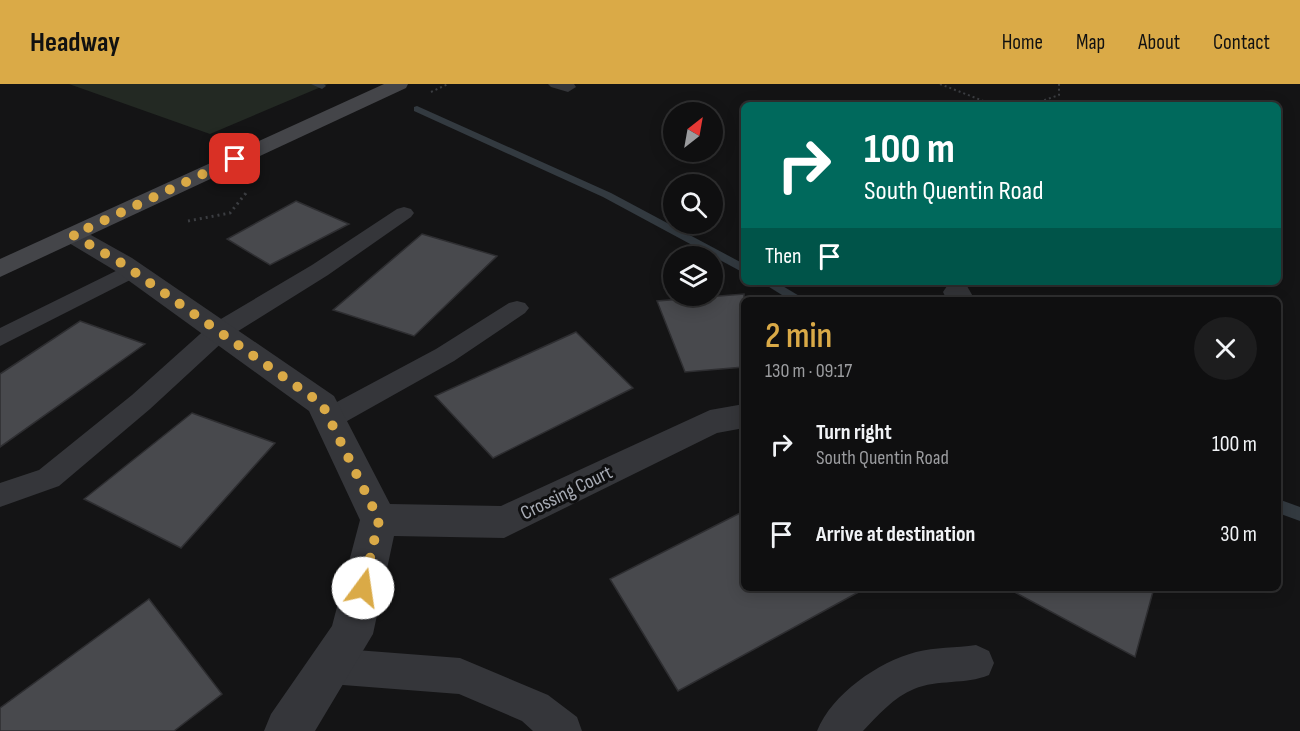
<!DOCTYPE html>
<meta charset="utf-8">
<style>
:root{--surface:#0f0f10;--page:#1d1d1e;--text:#f1f3f6;--muted:#9b9c9f;--line:#2f2f30;--accent:#daaa47}
body{margin:0;font-family:"Sofia Sans Condensed",sans-serif;background:var(--page);color:var(--text);height:100vh;display:flex;flex-direction:column;font-size:22px;white-space:nowrap}
*{box-sizing:border-box;margin:0}
p{font-size:20px;color:var(--muted)}
.icon{flex:none;width:33px;height:33px;fill:none;stroke:currentColor;stroke-width:2;stroke-linecap:round;stroke-linejoin:round}
.map{position:relative;flex:1;overflow:hidden}
.details{position:absolute;left:741px;top:213px;width:540px;height:294px;display:flex;flex-direction:column;background:var(--surface);border-radius:9px;box-shadow:0 3px 15px #0003,0 0 0 2px var(--line)}
.details>*{flex:none}
.banner{position:absolute;left:741px;top:18px;width:540px;height:183px;border-radius:9px;box-shadow:0 3px 15px #0003,0 0 0 2px var(--line);background:#00695c;color:#fff;overflow:hidden}
.needle{width:39px;rotate:31deg}
.fabs{position:absolute;left:663px;top:18px;display:grid;gap:12px}
.fabs a{display:grid;place-items:center;width:60px;height:60px;border-radius:50%;background:var(--surface);box-shadow:0 3px 15px #0003,0 0 0 2px var(--line);font-size:30px}
.pin{position:absolute;display:grid;place-items:center;width:51px;height:51px;color:#fff;margin:-26px;border-radius:12px;box-shadow:0 3px 9px #0006}
.me{position:absolute;width:66px;margin:-33px;rotate:14deg;stroke-linejoin:round;filter:drop-shadow(0 0 4px #0008)}
.turn{display:flex;align-items:center;gap:21px;height:126px;padding:0 24px;font-size:27px}
.turn .icon{width:78px;height:78px;stroke-width:2.5}
.turn b{display:block;font-size:42px;line-height:51px}
.then{display:flex;align-items:center;height:57px;padding:0 24px;background:#0003;gap:12px;font-size:22px}
.round{display:grid;place-items:center;flex:none;width:63px;height:63px;border-radius:32px;background:var(--page)}
.overview{display:flex;align-items:center;justify-content:space-between;height:102px;padding:0 24px}
h1{font-size:36px;font-weight:600;line-height:45px;color:var(--accent)}
ul{padding:0;list-style:none}
li{display:flex;align-items:center;gap:18px;height:90px;padding:0 24px}
li div{flex:1}
li b{display:block;font-size:22px}
li em{font-style:normal}
header{display:flex;align-items:center;gap:36px;box-sizing:border-box;height:84px;padding:0 30px;background:var(--accent);color:#111}
header strong{font-size:28px}
nav{display:flex;gap:33px;margin-inline-start:auto;font-size:21px}
.map>svg:first-child{display:block}
.green{fill:#232923}
.lines{fill:none;stroke-linecap:round;stroke-linejoin:round}
.stream{fill:#333a40;fill-rule:evenodd}
.building{fill:#48494d;stroke:#2e2e31;stroke-width:1.5}
.path-far1{stroke:#3b3d41;stroke-width:2;stroke-dasharray:2 3;stroke-linecap:butt}
.path{stroke:#3b3d41;stroke-width:3;stroke-dasharray:2 4;stroke-linecap:butt}
.lane{fill:#35363a;fill-rule:evenodd}
.street{fill:#35363a;fill-rule:evenodd}
.secondary{fill:#444549;fill-rule:evenodd}
.route{stroke:#daaa47;stroke-width:10;stroke-dasharray:0 18}
.labels{text-anchor:middle;stroke-width:6;stroke-linejoin:round;paint-order:stroke}
.street-label{font-size:20px;fill:#a7abb4;stroke:#0f0f10}
</style>
<header>
<strong>Headway</strong>
<nav><a>Home</a><a>Map</a><a>About</a><a>Contact</a></nav>
</header>
<div class="map">
<svg width="1300" height="647" viewBox="0 0 1300 647">
<rect width="100%" height="100%" fill="#141415"/>
<polygon class="green" points="69,0 328,0 210,50"/>
<g class="lines">
<g class="stream">
<polygon points="311,0 324,0 326,2 322,5"/>
<polygon points="417,22 611,109 744,180 744,189 603,113 414,27 414,23"/>
<polygon points="761,198 776,198 806,216 790,216"/>
<polygon points="1278,415 1300,423 1300,437 1278,429"/>
</g>
</g>
<g class="building">
<polygon points="296,117 349,140 270,181 227,155"/>
<polygon points="422,150 497,172 414,252 333,226"/>
<polygon points="744,210 744,283 685,288 657,217"/>
<polygon points="80,237 145,260 0,363 0,290"/>
<polygon points="576,248 633,304 493,374 435,312"/>
<polygon points="192,329 275,359 181,464 84,415"/>
<polygon points="744,427 744,504 866,504 678,607 610,495"/>
<polygon points="1007,504 1154,504 1135,573"/>
<polygon points="149,515 222,610 174,647 0,647 0,624"/>
</g>
<g class="lines">
<g class="path-far1">
<polyline points="940,0 986,18 1007,21"/>
<polyline points="431,8 448,0"/>
<polyline points="1030,21 1059,11 1059,0"/>
<polyline points="245,111 247,108"/>
</g>
<polyline class="path" points="188,137 230,129 246,109"/>
<g class="lane">
<polygon points="548,0 574,0 576,3 568,8 551,3"/>
<polygon points="404,123 411,125 414,129 411,133 328,191 227,254 150,325 59,402 0,423 0,399 39,386 132,311 209,242 312,181 397,125"/>
<polygon points="132,179 140,181 143,186 140,191 0,262 0,244"/>
<polygon points="517,217 525,219 529,224 525,229 454,277 340,341 330,344 320,341 316,334 320,327 436,265 509,219"/>
<path d="M976 561 989 567 994 579 989 591C965 601 938 595 914 605 894 613 877 632 863 647H817C832 610 878 578 916 568 935 563 956 564 976 561Z"/>
<polygon points="330,564 460,574 548,611 577,633 582,647 533,647 522,637 459,610 330,600 317,595 312,582 317,569"/>
</g>
<g class="street">
<polygon points="73,143 82,146 132,174 334,312 390,420 501,422 710,326 744,320 744,344 717,349 504,454 394,452 373,550 315,647 264,647 271,630 332,542 360,436 309,327 114,186 64,156 60,151 64,146"/>
<polygon points="957,200 967,202 975,216 947,216 943,208 947,202"/>
</g>
<polygon class="secondary" points="384,0 408,0 406,4 0,193 0,175"/>
</g>
<g class="lines">
<polyline class="route" points="235,75 73,151 123,180 322,320 379,436 363,504"/>
</g>
<g class="labels">
<g class="street-label">
<text transform="translate(566 408) rotate(-26)" y="7">Crossing Court</text>
</g>
</g>
</svg>
<div class="fabs">
<a><svg class="needle" viewBox="-14 -14 28 28"><path d="M0-13l5 13h-10z" fill="#e53935"/><path d="M0 13l5-13h-10z" fill="#9b9c9f"/></svg></a>
<a><svg class="icon" aria-label="search" viewBox="0 0 24 24"><circle cx="10" cy="10" r="6"/><path d="M15 15l6 6"/></svg></a>
<a><svg class="icon" aria-label="layers" viewBox="0 0 24 24"><path d="M12 4l9 5-9 5-9-5zM3 14l9 5 9-5"/></svg></a>
</div>
<div class="pin" style="left:235px;top:75px;background:#d93025"><svg class="icon" aria-label="arrive" viewBox="0 0 24 24"><path d="M6 21V4h12l-3 4 3 4H6"/></svg></div>
<svg class="me" style="left:363px;top:504px" viewBox="-20 -20 40 40"><circle r="19" fill="#fff"/><path d="M0-13L10 11 0 6-10 11z" fill="#daaa47"/></svg>
<div class="banner">
<div class="turn"><svg class="icon" aria-label="right" viewBox="0 0 24 24"><path d="M7 20v-9h11M14 6l5 5-5 5"/></svg><div><b>100 m</b>South Quentin Road</div></div>
<div class="then">Then<svg class="icon" aria-label="arrive" viewBox="0 0 24 24"><path d="M6 21V4h12l-3 4 3 4H6"/></svg></div>
</div>
<section class="details">
<div class="overview"><div><h1>2 min</h1><p>130 m · 09:17</p></div><a class="round"><svg class="icon" aria-label="close" viewBox="0 0 24 24"><path d="M6 6l12 12M18 6L6 18"/></svg></a></div>
<ul>
<li><svg class="icon" aria-label="right" viewBox="0 0 24 24"><path d="M7 20v-9h11M14 6l5 5-5 5"/></svg><div><b>Turn right</b><p>South Quentin Road</p></div><em>100 m</em></li>
<li><svg class="icon" aria-label="arrive" viewBox="0 0 24 24"><path d="M6 21V4h12l-3 4 3 4H6"/></svg><div><b>Arrive at destination</b></div><em>30 m</em></li>
</ul>
</section>
</div>
